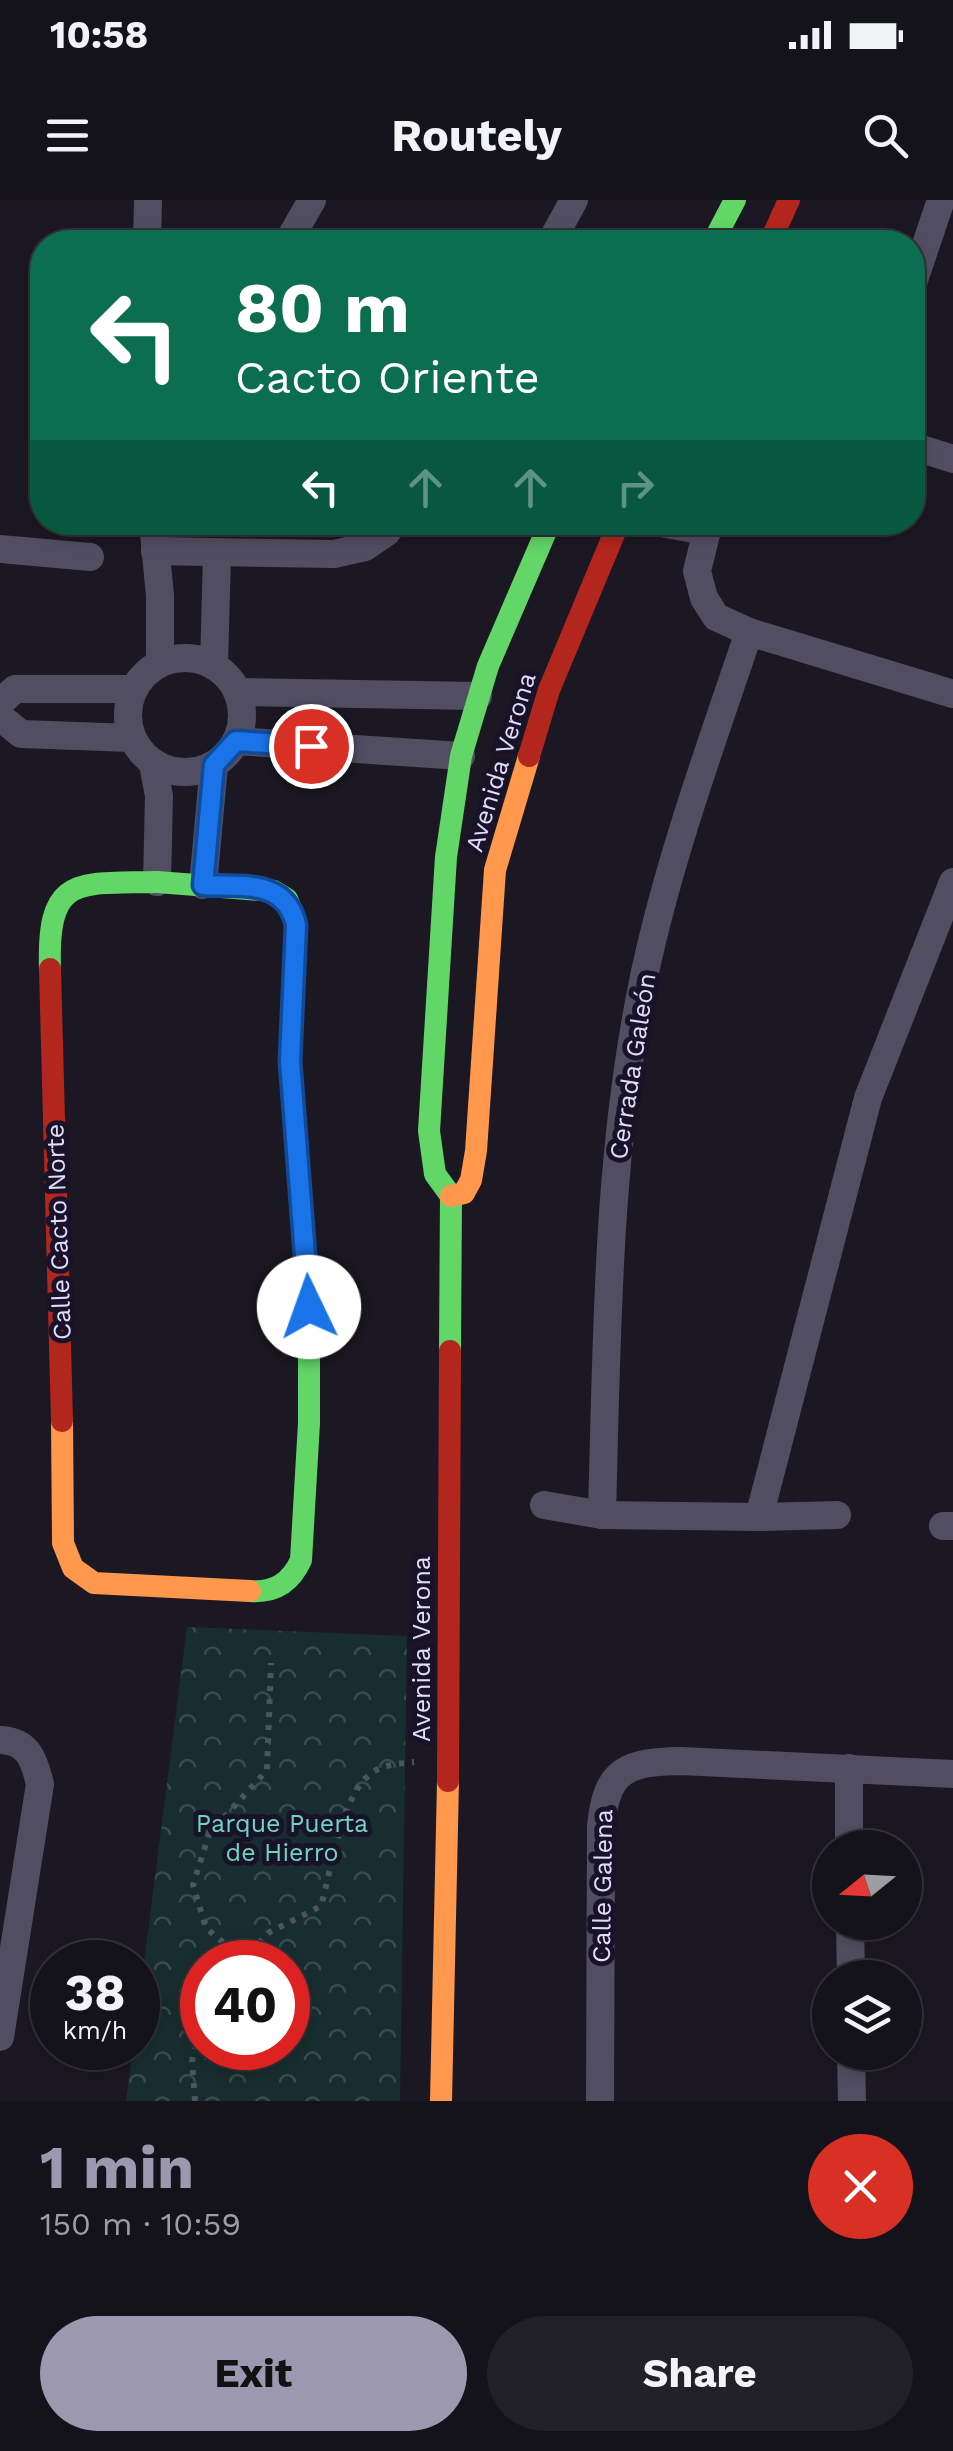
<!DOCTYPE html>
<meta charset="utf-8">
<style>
:root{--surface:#14121a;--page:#212027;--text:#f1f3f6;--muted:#9d9ea2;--line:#333239;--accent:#9c98af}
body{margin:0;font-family:"Work Sans",sans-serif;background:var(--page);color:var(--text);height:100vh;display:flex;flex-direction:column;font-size:38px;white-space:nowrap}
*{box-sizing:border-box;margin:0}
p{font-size:32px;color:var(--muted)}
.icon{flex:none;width:55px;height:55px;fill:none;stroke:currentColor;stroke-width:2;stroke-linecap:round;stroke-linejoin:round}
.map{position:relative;height:1901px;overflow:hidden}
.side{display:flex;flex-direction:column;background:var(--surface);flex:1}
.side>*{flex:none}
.hud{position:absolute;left:30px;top:30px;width:895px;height:305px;border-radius:40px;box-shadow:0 5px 15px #0003,0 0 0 2px var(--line);background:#0b6e4f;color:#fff;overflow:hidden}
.needle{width:65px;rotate:252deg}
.buttons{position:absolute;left:812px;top:1630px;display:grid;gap:20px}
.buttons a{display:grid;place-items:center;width:110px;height:110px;border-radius:50%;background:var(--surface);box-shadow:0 5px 15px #0003,0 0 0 2px var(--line);font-size:50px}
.speed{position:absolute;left:30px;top:1740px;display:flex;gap:20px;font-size:50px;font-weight:700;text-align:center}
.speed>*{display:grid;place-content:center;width:130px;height:130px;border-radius:50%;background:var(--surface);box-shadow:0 5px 15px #0003,0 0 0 2px var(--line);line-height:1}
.speed small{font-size:25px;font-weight:400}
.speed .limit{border:15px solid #d22;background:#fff;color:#111}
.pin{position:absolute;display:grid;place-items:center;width:85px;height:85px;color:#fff;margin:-42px;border:5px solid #fff;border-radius:50%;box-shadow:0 2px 10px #0007}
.me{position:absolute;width:110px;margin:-55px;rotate:357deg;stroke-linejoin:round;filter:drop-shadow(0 0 8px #0008)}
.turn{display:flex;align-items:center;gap:35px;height:210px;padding:0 40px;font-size:45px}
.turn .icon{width:130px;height:130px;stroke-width:2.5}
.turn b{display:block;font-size:70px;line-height:85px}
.lanes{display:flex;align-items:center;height:95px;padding:0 40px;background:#0003;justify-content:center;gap:50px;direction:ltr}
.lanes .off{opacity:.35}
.round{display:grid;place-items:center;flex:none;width:105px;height:105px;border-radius:52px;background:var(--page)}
.headline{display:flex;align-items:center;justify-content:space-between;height:170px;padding:0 40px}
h1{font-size:60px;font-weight:700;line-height:75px;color:var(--accent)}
.action{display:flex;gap:20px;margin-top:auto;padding:20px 40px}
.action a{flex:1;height:115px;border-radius:60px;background:var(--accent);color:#111;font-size:40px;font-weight:700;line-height:115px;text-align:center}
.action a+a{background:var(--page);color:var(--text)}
.status{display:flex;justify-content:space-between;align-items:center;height:70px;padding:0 50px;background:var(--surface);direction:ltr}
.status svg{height:28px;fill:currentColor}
header{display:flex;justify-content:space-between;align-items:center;height:130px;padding:0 40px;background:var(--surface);font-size:45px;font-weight:700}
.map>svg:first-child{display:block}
.forest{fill:url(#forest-crowns);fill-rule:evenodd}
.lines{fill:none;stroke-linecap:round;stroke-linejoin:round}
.path{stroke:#4b5562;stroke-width:6;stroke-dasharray:5 8;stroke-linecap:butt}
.street{stroke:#514e62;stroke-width:28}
.fast{stroke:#63d668;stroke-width:22}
.slow{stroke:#ff974d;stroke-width:22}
.jam{stroke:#b3261e;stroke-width:22}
.route-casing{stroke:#114b97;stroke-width:25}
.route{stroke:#1a73e8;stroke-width:18}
.labels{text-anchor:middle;stroke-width:10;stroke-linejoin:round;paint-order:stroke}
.street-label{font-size:25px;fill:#e2ddfb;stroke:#181328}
.park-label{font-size:25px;fill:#70d4c0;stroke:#181328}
</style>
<div class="status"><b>10:58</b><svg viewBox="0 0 49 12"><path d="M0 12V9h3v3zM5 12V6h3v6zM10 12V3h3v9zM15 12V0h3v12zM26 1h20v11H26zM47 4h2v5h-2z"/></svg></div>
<header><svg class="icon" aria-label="menu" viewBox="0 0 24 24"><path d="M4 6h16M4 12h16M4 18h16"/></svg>Routely<svg class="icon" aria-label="search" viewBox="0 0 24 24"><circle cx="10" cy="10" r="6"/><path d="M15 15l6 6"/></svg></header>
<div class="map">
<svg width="953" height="1901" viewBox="0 0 953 1901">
<defs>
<pattern id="forest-crowns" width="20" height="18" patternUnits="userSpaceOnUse" patternTransform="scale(2.5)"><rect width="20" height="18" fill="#182d2f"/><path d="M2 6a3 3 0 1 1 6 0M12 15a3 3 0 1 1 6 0" fill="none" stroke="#394b4e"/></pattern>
</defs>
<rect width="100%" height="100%" fill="#1b1823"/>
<path class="forest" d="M187 1427 407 1436 400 1901H126L133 1848H138V1810ZM202 1762H288V1848H202Z"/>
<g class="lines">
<g class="path">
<polyline points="243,1759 206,1728 193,1685 209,1634 267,1570 271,1463"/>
<path d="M241 1762 268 1733 321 1706C331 1671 341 1598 369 1575 381 1564 399 1564 414 1562"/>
<polyline points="195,1901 192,1861 202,1825"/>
</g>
<g class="street">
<polyline points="147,42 148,0"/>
<polyline points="288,42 312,0"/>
<polyline points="551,42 574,0"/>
<polyline points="912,86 941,0"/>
<polyline points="912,246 953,259"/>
<polyline points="153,322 160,396 160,463"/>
<polyline points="655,322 705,331"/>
<polyline points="709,322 697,371 704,398 716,417 749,432 953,494"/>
<polyline points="0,349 90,357"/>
<polyline points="155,351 334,354 365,347 387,332 393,322"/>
<path d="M749 432C711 545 670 656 645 772 607 951 607 1133 602 1315L759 1317 868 898 953 682"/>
<circle cx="185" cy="515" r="57"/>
<polyline points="214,466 217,354"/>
<polyline points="237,492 478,496"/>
<polyline points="0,503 15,489 134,489"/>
<polyline points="0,517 21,534 132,538"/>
<polyline points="236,541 461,556"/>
<polyline points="153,564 159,596 157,682"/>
<polyline points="203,685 214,565"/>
<polyline points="544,1305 602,1315"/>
<polyline points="759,1317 837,1315"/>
<polyline points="943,1326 953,1326"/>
<path d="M0 1540C28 1541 34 1559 40 1584L0 1837"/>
<polyline points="849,1568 849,1648"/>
<polyline points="850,1722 851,1778"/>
<polyline points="851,1852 852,1901"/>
<path d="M600 1901 601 1627C606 1569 627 1562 681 1561L953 1574"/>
</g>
<g class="fast">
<polyline points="713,42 735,0"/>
<path d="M157 682 274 691 287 699 297 725 290 861 309 1107V1223L301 1360C291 1382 275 1393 250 1391"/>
<path d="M50 769C47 674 77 684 157 682"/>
<polyline points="450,1151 451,996 435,974 429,931 446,657 461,556 488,466 550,322"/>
</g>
<g class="slow">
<polyline points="451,996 464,993 471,980 476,951 495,670 529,556"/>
<polyline points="62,1221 63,1343 73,1368 94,1383 250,1391"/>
<polyline points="441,1901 448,1581"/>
</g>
<g class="jam">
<polyline points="770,42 789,0"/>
<polyline points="529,556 549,490 619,322"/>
<polyline points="50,769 62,1221"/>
<polyline points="448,1581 450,1151"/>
</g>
</g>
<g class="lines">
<defs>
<path id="route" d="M309 1107 290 861 296 725C286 679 243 687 203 685L214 565 236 541 311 546"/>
</defs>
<use href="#route" class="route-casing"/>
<use href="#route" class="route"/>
</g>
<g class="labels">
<g class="street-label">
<text transform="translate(500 562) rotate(-73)" y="9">Avenida Verona</text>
<text transform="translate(632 866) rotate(-81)" y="9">Cerrada Galeón</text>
<text transform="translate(58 1032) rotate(-92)" y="9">Calle Cacto Norte</text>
<text transform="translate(421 1449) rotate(-90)" y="9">Avenida Verona</text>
<text transform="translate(602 1686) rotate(-89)" y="9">Calle Galena</text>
</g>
<g class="park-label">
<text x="282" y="1632">Parque Puerta<tspan x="282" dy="29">de Hierro</tspan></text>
</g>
</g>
</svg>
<div class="buttons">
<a><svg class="needle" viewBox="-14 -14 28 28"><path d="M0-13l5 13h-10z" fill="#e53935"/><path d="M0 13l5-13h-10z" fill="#9d9ea2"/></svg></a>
<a><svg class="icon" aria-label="layers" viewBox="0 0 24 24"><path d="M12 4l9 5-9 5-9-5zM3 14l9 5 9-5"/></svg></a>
</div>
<div class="speed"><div>38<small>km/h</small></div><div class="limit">40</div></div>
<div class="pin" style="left:311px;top:546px;background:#d93025"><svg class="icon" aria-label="arrive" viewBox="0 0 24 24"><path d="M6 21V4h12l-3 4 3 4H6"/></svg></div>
<svg class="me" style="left:309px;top:1107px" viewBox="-20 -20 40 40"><circle r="19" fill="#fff"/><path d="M0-13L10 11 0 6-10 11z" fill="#1a73e8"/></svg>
<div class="hud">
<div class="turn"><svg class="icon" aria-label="left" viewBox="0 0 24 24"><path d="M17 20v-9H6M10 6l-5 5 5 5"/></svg><div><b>80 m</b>Cacto Oriente</div></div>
<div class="lanes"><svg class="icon" aria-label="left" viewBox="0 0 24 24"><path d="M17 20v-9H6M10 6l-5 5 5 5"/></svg><svg class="icon off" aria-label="ahead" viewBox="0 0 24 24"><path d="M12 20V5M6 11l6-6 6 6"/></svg><svg class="icon off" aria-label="ahead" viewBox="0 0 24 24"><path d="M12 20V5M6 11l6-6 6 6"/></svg><svg class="icon off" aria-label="right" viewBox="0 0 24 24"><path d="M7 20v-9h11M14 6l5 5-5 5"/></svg></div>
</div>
</div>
<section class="side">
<div class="headline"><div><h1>1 min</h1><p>150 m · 10:59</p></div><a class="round" style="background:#d93025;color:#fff"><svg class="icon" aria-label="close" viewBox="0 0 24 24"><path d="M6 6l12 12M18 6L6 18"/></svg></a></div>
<div class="action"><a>Exit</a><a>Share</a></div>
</section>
